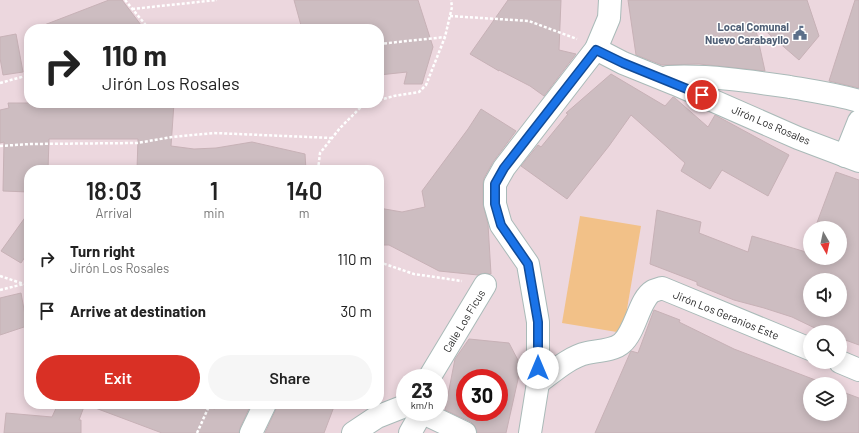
<!DOCTYPE html>
<meta charset="utf-8">
<style>
:root{--surface:#fff;--page:#f6f6f6;--text:#222;--muted:#767676;--accent:#d93025}
body{margin:0;font-family:Barlow,sans-serif;background:var(--page);color:var(--text);height:100vh;display:flex;flex-direction:column;font-size:15px;white-space:nowrap}
*{box-sizing:border-box;margin:0}
p{font-size:13px;color:var(--muted)}
.icon{flex:none;width:22px;height:22px;fill:none;stroke:currentColor;stroke-width:2;stroke-linecap:round;stroke-linejoin:round}
.map{position:relative;flex:1;overflow:hidden}
.side{position:absolute;left:24px;top:165px;width:360px;height:244px;display:flex;flex-direction:column;background:var(--surface);border-radius:16px;box-shadow:0 2px 10px #0003}
.side>*{flex:none}
.top-card{position:absolute;left:24px;top:24px;width:360px;height:84px;border-radius:16px;box-shadow:0 2px 10px #0003;background:#fff;color:var(--text);overflow:hidden}
.needle{width:26px;rotate:171deg}
.buttons{position:absolute;left:803px;top:221px;display:grid;gap:8px}
.buttons a{display:grid;place-items:center;width:44px;height:44px;border-radius:50%;background:var(--surface);box-shadow:0 2px 10px #0003;font-size:20px}
.speed{position:absolute;left:396px;top:369px;display:flex;gap:8px;font-size:20px;font-weight:700;text-align:center}
.speed>*{display:grid;place-content:center;width:52px;height:52px;border-radius:50%;background:var(--surface);box-shadow:0 2px 10px #0003;line-height:1}
.speed small{font-size:10px;font-weight:400}
.speed .limit{border:6px solid #d22;background:#fff;color:#111}
.pin{position:absolute;display:grid;place-items:center;width:34px;height:34px;color:#fff;margin:-17px;border:2px solid #fff;border-radius:50%;box-shadow:0 1px 4px #0007}
.me{position:absolute;width:44px;margin:-22px;rotate:0deg;stroke-linejoin:round;filter:drop-shadow(0 0 3px #0008)}
.turn{display:flex;align-items:center;gap:14px;height:84px;padding:0 12px;font-size:18px}
.turn .icon{width:52px;height:52px;stroke-width:2.5}
.turn b{display:block;font-size:28px;line-height:34px}
.eta{display:flex;justify-content:space-evenly;align-items:center;height:68px;text-align:center}
.eta b{font-size:24px;font-weight:600;line-height:28px}
.action{display:flex;gap:8px;margin-top:auto;padding:8px 12px}
.action a{flex:1;height:46px;border-radius:24px;background:var(--accent);color:#fff;font-size:16px;font-weight:600;line-height:46px;text-align:center}
.action a+a{background:var(--page);color:var(--text)}
ul{padding:0;list-style:none}
li{display:flex;align-items:center;gap:12px;height:52px;padding:0 12px}
li div{flex:1}
li b{display:block;font-size:15px}
li em{font-style:normal}
.map>svg:first-child{display:block}
.pitch{fill:#f2c188}
.building{fill:#cdbdc1;stroke:#c7b1b6;fill-rule:evenodd}
.lines{fill:none;stroke-linecap:round;stroke-linejoin:round}
.minor-casing{stroke:#a9bab8;stroke-width:24}
.path{stroke:#fff;stroke-width:2.5;stroke-dasharray:3 2;stroke-linecap:butt}
.minor{stroke:#fff;stroke-width:22}
.route-casing{stroke:#114b97;stroke-width:10}
.route{stroke:#1a73e8;stroke-width:7}
.labels{text-anchor:middle;stroke-width:3;stroke-linejoin:round;paint-order:stroke}
.service-label{font-size:11px;font-weight:bold;fill:#4e5e75;stroke:#fff;text-anchor:end}
.street-label{font-size:11px;fill:#282828;stroke:#fff}
</style>
<div class="map">
<svg width="859" height="433" viewBox="0 0 859 433">
<rect width="100%" height="100%" fill="#ecd7de"/>
<polygon class="pitch" points="580,216 641,226 623,333 562,323"/>
<g class="building">
<polygon points="109,0 122,0 144,29 39,29 39,27"/>
<polygon points="294,0 418,0 433,47 422,84 404,84 407,72 379,75 379,29 302,29"/>
<polygon points="508,0 561,0 559,50 576,54 544,96 530,86 499,70 499,71 470,54"/>
<polygon points="628,0 807,0 819,36 799,60 754,21 765,71 699,64 662,65 636,55"/>
<polygon points="855,0 859,0 859,88 829,81"/>
<polygon points="16,34 23,72 3,75 0,58 0,37"/>
<polygon points="611,74 665,106 673,97 675,98 708,127 715,115 789,155 768,196 722,170 710,189 681,171 685,163 631,115 609,146 567,199 521,166 538,145 541,147 568,114 566,113"/>
<polygon points="8,103 174,103 171,146 194,149 216,148 252,142 305,154 306,170 137,170 138,139 49,139 48,170 29,170 29,192 3,191 4,142 0,143 0,110 9,108"/>
<polygon points="481,109 516,131 493,162 484,178 483,184 483,204 488,224 491,274 485,273 478,275 439,271 389,245 379,245 379,208 402,212 425,207 422,191 468,129"/>
<path d="M836 172 859 180V345L840 338V332H823L792 317 764 308 734 300 697 285V282L650 264 657 210 701 222 699 233 748 252 752 236 806 252V251L810 252V258H840V228H815ZM810 280H840V310H810Z"/>
<polygon points="29,212 29,251 21,263 1,251"/>
<polygon points="21,293 27,326 0,335 0,298"/>
<polygon points="654,310 680,320 679,322 734,349 818,381 818,383 821,384 810,384 810,414 840,414 840,391 859,398 859,433 595,433 630,353 631,351 638,353"/>
<path d="M469 339 509 343 521 366 506 433H477L475 426 471 422 445 410 455 359ZM465 378H499V412H465Z"/>
<polygon points="58,404 85,404 79,420 81,420 81,433 4,433 6,413 52,417"/>
<polygon points="90,404 195,404 215,409 215,404 251,404 240,428 239,433 162,433 90,406"/>
<polygon points="277,404 335,404 324,433 265,433 276,409"/>
</g>
<g class="lines">
<defs>
<g id="minor">
<polyline points="596,49 623,63 675,84 798,138 859,161"/>
<path d="M668 77C709 75 749 81 790 87 813 91 836 94 859 101"/>
<polyline points="845,156 859,121"/>
<polyline points="840,362 859,370"/>
<polyline points="429,378 485,285"/>
<path d="M538 383C553 372 569 357 587 353 597 351 615 350 622 343 636 331 639 299 653 291 656 290 659 289 662 288L810 349"/>
<polyline points="421,412 465,433"/>
<polyline points="251,433 265,404"/>
<polyline points="353,433 377,417 405,406"/>
<polyline points="410,433 422,412"/>
<polyline points="530,433 538,383 538,322 528,264 501,225 495,204 495,184 504,168 596,49 609,18 610,0"/>
</g>
</defs>
<use href="#minor" class="minor-casing"/>
<g class="path">
<polyline points="125,0 149,29"/>
<polyline points="132,9 217,0"/>
<polyline points="450,16 529,21 577,39"/>
<polyline points="379,44 445,37"/>
<polyline points="0,83 29,75"/>
<polyline points="379,100 394,96 419,92 426,85 445,37 452,7 451,0"/>
<polyline points="0,146 30,144 137,143 172,137 214,133 332,138"/>
<polyline points="318,170 320,153 340,128 364,104 367,103"/>
<polyline points="379,262 414,274 462,281"/>
<polyline points="0,276 24,284"/>
<polyline points="0,290 24,284 29,284"/>
<polyline points="197,433 210,404"/>
</g>
<use href="#minor" class="minor"/>
</g>
<g class="lines">
<defs>
<polyline id="route" points="538,368 538,322 528,264 501,225 495,204 495,184 504,168 596,50 623,63 702,95"/>
</defs>
<use href="#route" class="route-casing"/>
<use href="#route" class="route"/>
</g>
<defs>
<symbol id="civic-bare" viewBox="-9 -9 18 18"><path d="M-.6-6.5H3V-4.5H.6V-3L4-1V1h2V6H-6V1h2V-1L-.6-3ZM-1.2 2.5V6h2.4V2.5Z" fill="#5c6f8a" stroke="#fff" stroke-width="2.5" paint-order="stroke"/></symbol>
</defs>
<g fill-rule="evenodd">
<use href="#civic-bare" x="790" y="23" width="20" height="20"/>
</g>
<g class="labels">
<g class="service-label">
<text x="789" y="31">Local Comunal<tspan x="789" dy="13">Nuevo Carabayllo</tspan></text>
</g>
<g class="street-label">
<text transform="translate(771 125) rotate(23)" y="4">Jirón Los Rosales</text>
<text transform="translate(726 315) rotate(22)" y="4">Jirón Los Geranios Este</text>
<text transform="translate(464 321) rotate(-59)" y="4">Calle Los Ficus</text>
</g>
</g>
</svg>
<div class="buttons">
<a><svg class="needle" viewBox="-14 -14 28 28"><path d="M0-13l5 13h-10z" fill="#e53935"/><path d="M0 13l5-13h-10z" fill="#767676"/></svg></a>
<a><svg class="icon" aria-label="sound" viewBox="0 0 24 24"><path d="M4 9h4l5-4v14l-5-4H4zM17 9q2 3 0 6"/></svg></a>
<a><svg class="icon" aria-label="search" viewBox="0 0 24 24"><circle cx="10" cy="10" r="6"/><path d="M15 15l6 6"/></svg></a>
<a><svg class="icon" aria-label="layers" viewBox="0 0 24 24"><path d="M12 4l9 5-9 5-9-5zM3 14l9 5 9-5"/></svg></a>
</div>
<div class="speed"><div>23<small>km/h</small></div><div class="limit">30</div></div>
<div class="pin" style="left:702px;top:95px;background:#d93025"><svg class="icon" aria-label="arrive" viewBox="0 0 24 24"><path d="M6 21V4h12l-3 4 3 4H6"/></svg></div>
<svg class="me" style="left:538px;top:368px" viewBox="-20 -20 40 40"><circle r="19" fill="#fff"/><path d="M0-13L10 11 0 6-10 11z" fill="#1a73e8"/></svg>
<div class="top-card">
<div class="turn"><svg class="icon" aria-label="right" viewBox="0 0 24 24"><path d="M7 20v-9h11M14 6l5 5-5 5"/></svg><div><b>110 m</b>Jirón Los Rosales</div></div>
</div>
<section class="side">
<div class="eta">
<div><b>18:03</b><p>Arrival</p></div>
<div><b>1</b><p>min</p></div>
<div><b>140</b><p>m</p></div>
</div>
<ul>
<li><svg class="icon" aria-label="right" viewBox="0 0 24 24"><path d="M7 20v-9h11M14 6l5 5-5 5"/></svg><div><b>Turn right</b><p>Jirón Los Rosales</p></div><em>110 m</em></li>
<li><svg class="icon" aria-label="arrive" viewBox="0 0 24 24"><path d="M6 21V4h12l-3 4 3 4H6"/></svg><div><b>Arrive at destination</b></div><em>30 m</em></li>
</ul>
<div class="action"><a>Exit</a><a>Share</a></div>
</section>
</div>
